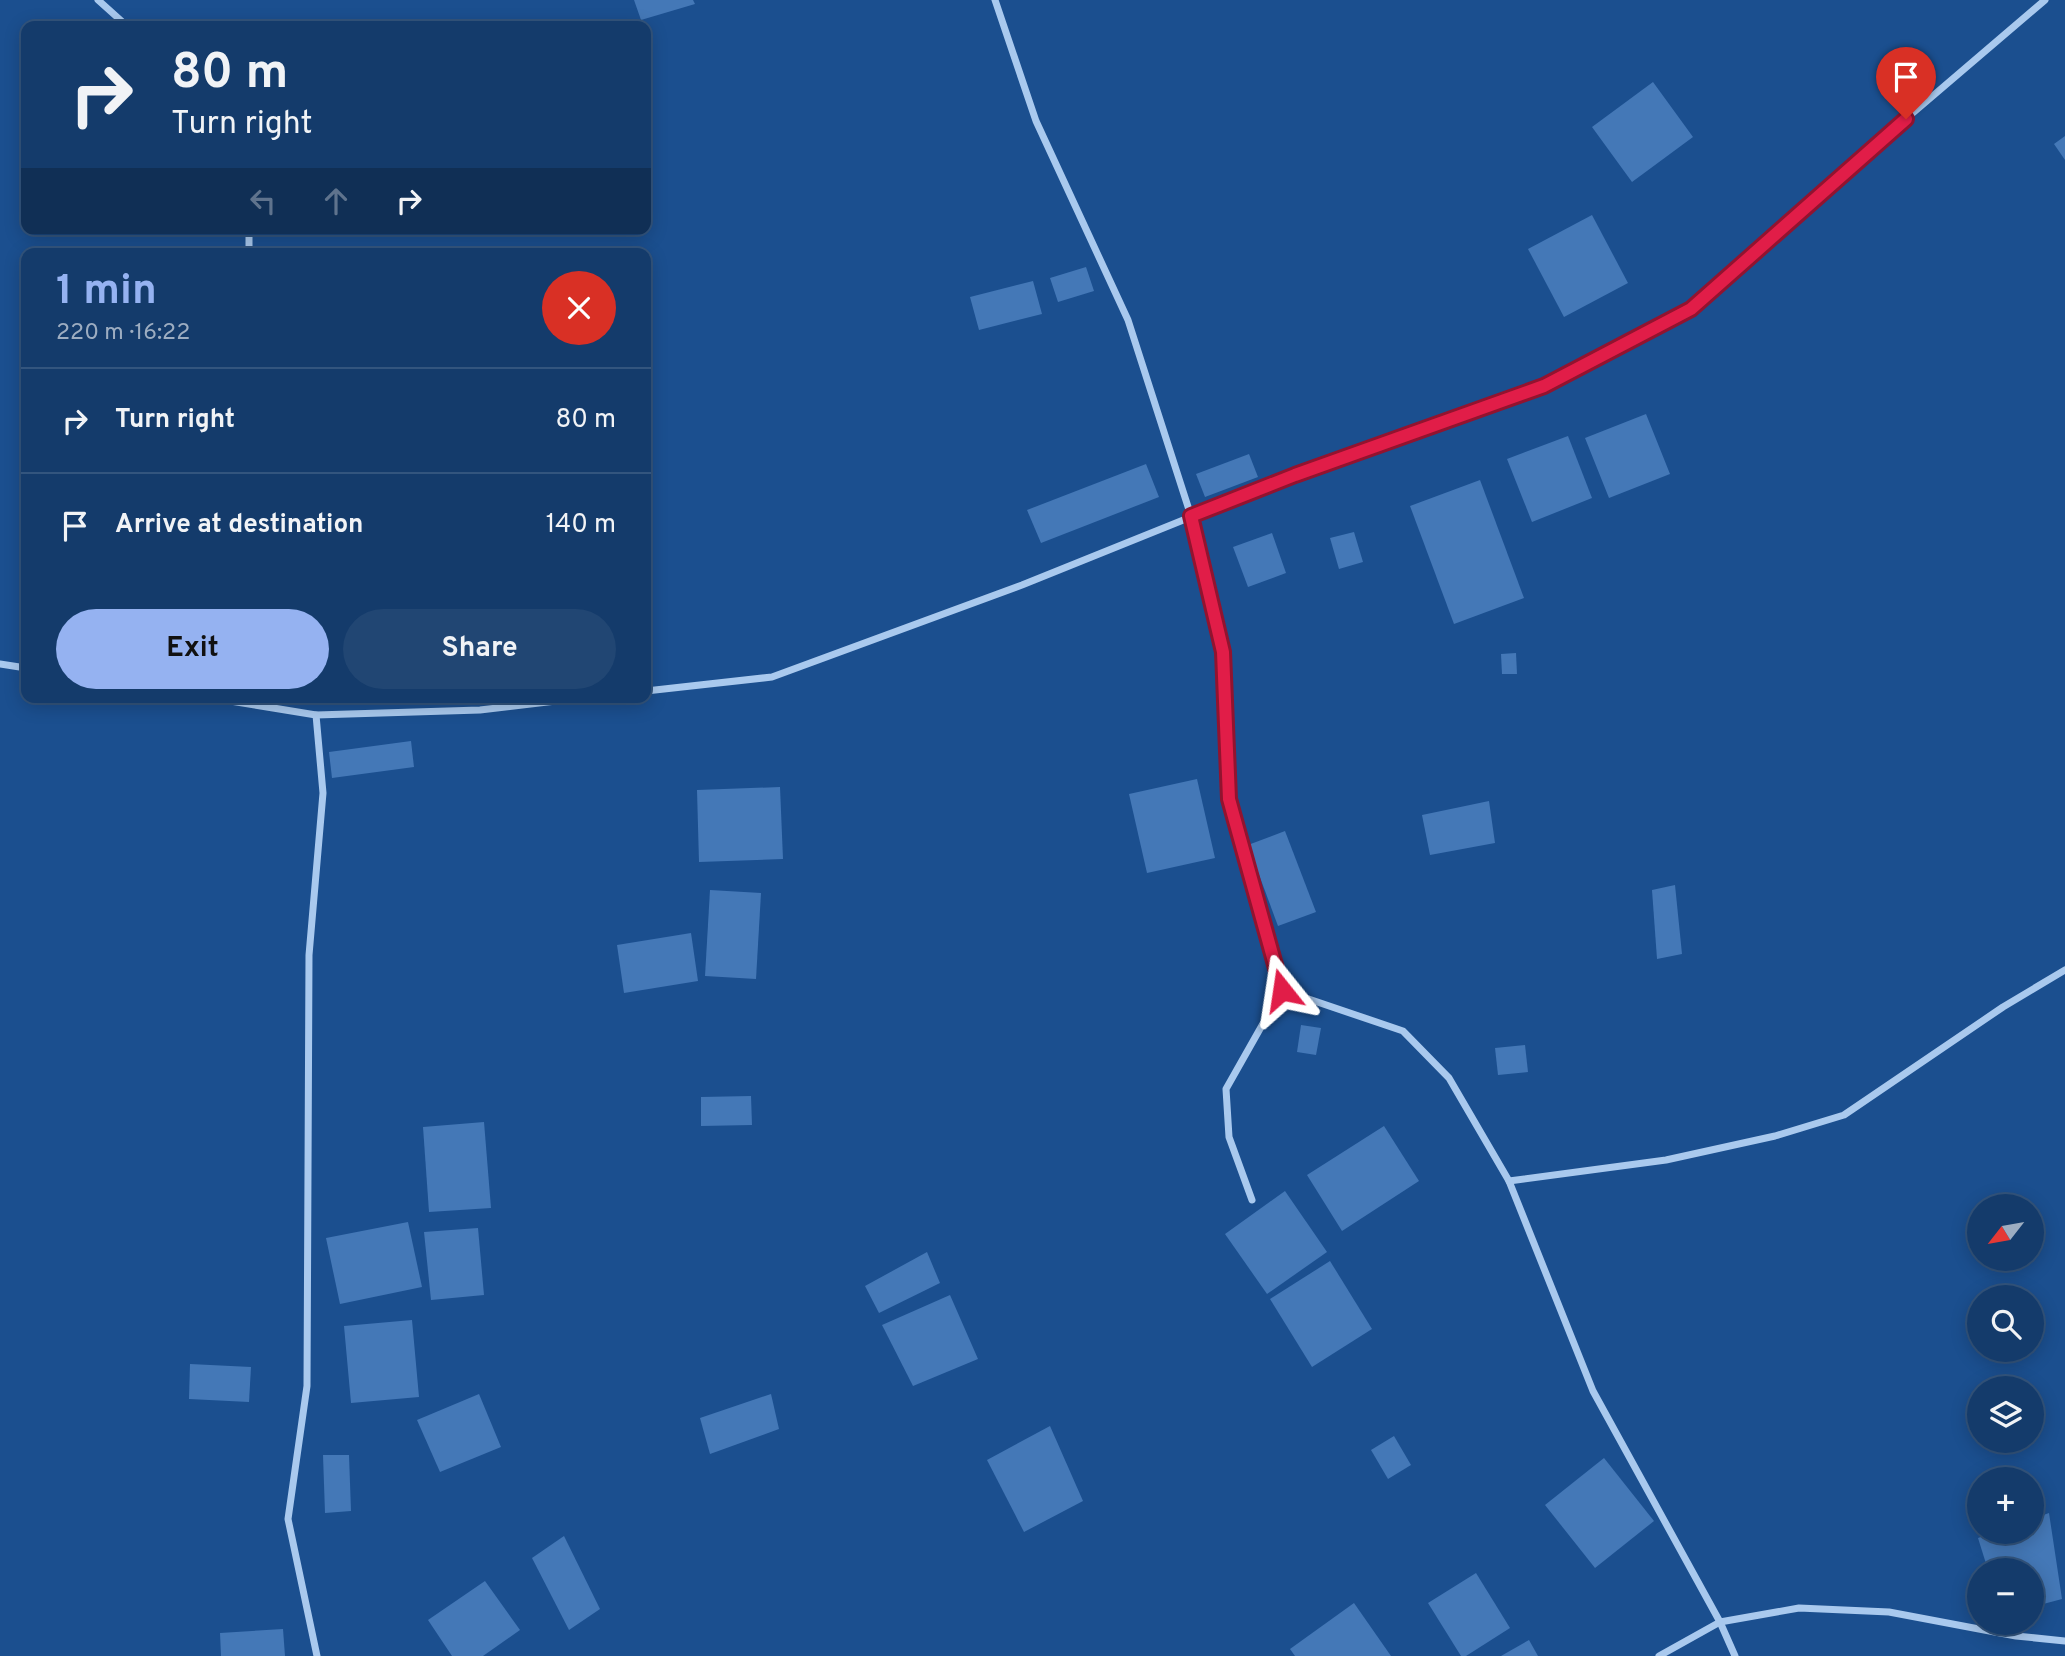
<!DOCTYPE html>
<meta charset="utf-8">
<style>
:root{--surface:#143b6b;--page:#214673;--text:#f1f3f6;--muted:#9dadc1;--line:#33557e;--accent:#95b2f1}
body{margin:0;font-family:Overpass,sans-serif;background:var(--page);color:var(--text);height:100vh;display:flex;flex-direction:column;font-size:26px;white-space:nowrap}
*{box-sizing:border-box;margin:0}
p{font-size:23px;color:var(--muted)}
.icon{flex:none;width:38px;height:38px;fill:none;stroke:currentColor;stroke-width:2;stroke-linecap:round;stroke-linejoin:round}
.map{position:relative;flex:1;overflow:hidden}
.side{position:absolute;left:21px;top:248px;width:630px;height:455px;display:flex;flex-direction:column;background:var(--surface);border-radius:14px;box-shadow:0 4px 18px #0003,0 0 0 2px var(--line)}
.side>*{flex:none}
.top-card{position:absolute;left:21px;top:21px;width:630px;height:214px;border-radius:14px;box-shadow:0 4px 18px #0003,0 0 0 2px var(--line);background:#143b6b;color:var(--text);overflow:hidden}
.needle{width:46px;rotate:239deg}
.controls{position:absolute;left:1967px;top:1194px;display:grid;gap:14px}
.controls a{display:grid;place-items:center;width:77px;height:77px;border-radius:50%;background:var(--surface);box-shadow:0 4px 18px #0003,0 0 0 2px var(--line);font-size:35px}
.pin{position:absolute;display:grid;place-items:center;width:60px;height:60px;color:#fff;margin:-72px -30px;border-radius:50% 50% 50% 0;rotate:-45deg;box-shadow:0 0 7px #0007}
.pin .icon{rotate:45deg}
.me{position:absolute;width:77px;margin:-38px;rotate:345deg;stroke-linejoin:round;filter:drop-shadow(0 0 5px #0008)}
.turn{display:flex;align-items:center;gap:24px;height:147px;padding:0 35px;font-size:32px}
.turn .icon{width:91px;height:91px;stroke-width:2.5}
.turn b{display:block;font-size:49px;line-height:60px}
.lanes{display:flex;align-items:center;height:66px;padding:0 35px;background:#0003;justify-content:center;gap:35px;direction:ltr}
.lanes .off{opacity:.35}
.round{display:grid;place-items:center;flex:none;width:74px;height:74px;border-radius:37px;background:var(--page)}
.headline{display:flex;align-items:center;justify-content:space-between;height:119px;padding:0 35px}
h1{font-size:42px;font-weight:700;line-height:52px;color:var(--accent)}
.action{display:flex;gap:14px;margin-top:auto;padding:14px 35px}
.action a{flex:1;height:80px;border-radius:42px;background:var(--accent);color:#111;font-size:28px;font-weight:700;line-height:80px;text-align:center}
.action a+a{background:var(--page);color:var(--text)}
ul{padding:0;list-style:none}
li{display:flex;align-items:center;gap:21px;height:105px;padding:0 35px;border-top:2px solid var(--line)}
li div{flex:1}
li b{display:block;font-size:26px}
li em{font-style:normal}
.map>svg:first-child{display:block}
.building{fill:#4478b7}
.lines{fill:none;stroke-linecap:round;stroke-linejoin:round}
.minor{stroke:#a9c9ee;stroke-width:7}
.route-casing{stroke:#92132f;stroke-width:18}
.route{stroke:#e11d48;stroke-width:12}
</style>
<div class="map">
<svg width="2065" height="1656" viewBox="0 0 2065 1656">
<rect width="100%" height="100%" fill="#1b4f8f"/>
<g class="building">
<polygon points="634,0 693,0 695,4 641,20"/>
<polygon points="1653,82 1693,137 1632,182 1592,127"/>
<polygon points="2065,136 2065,160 2054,144"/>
<polygon points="1592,215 1628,283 1564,317 1528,249"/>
<polygon points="1086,267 1094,291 1058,302 1050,278"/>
<polygon points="1033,281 1042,314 979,330 970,297"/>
<polygon points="1646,414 1670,474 1609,498 1585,438"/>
<polygon points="1568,436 1592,498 1532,522 1507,459"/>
<polygon points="1249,454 1258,477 1205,497 1196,474"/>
<polygon points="1146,464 1159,497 1041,543 1027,510"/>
<polygon points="1480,480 1524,598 1454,624 1410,506"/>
<polygon points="1354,532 1363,562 1339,569 1330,538"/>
<polygon points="1272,533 1286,573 1248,587 1233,547"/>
<polygon points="1516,653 1517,674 1502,674 1501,654"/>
<polygon points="411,741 414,767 332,778 329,752"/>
<polygon points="1197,779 1215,858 1147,873 1129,794"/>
<polygon points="780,787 783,859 699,862 697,790"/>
<polygon points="1489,801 1495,843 1430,855 1422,815"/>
<polygon points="1285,831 1316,912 1278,926 1248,845"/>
<polygon points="1675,885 1682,954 1657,959 1652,890"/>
<polygon points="710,890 761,893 756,979 705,976"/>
<polygon points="691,933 698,981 624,993 617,945"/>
<polygon points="1301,1025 1321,1028 1316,1055 1297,1052"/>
<polygon points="1525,1045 1528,1072 1498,1075 1495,1048"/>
<polygon points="751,1096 752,1125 701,1126 701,1097"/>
<polygon points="484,1122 491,1208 429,1212 423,1127"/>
<polygon points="1384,1126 1419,1181 1342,1231 1307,1175"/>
<polygon points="1285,1191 1327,1252 1267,1294 1225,1234"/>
<polygon points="408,1222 422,1287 340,1304 326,1238"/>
<polygon points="478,1228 484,1295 431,1300 424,1232"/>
<polygon points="927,1252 940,1283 879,1313 865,1286"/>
<polygon points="1330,1261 1372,1329 1312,1367 1270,1299"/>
<polygon points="950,1295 978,1359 913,1386 882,1325"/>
<polygon points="412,1320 419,1397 351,1403 344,1326"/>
<polygon points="190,1364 251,1367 249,1402 189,1399"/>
<polygon points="479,1394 501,1447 440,1472 417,1420"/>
<polygon points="771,1394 779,1429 710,1454 700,1418"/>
<polygon points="1050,1426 1083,1501 1024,1532 987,1460"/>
<polygon points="1394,1436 1411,1465 1388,1479 1371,1450"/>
<polygon points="323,1455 349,1455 351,1511 325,1513"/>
<polygon points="1604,1458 1654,1521 1595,1568 1545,1505"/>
<polygon points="2049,1513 2062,1599 2032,1607 2032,1570 1988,1570 1978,1538 1997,1531 2032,1531 2032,1519"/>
<polygon points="564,1536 600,1609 569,1630 532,1558"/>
<polygon points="1476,1573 1510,1628 1466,1656 1461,1656 1428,1603"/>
<polygon points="485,1581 520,1630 483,1656 452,1656 428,1620"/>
<polygon points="1354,1603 1391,1656 1295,1656 1290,1649"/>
<polygon points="283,1629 285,1656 221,1656 220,1633"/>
<polygon points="1529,1640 1538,1656 1501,1656"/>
</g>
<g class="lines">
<g class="minor">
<polyline points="98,0 127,26"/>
<polyline points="995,0 1036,121 1128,320 1191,516 1223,652 1229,799 1282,990 1403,1031 1449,1078 1509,1181 1593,1391 1720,1622 1735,1656"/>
<polyline points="249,254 249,229"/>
<polyline points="0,664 26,668"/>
<polyline points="646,691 772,677 1022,585 1295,475 1544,386 1691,309 1866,153 2045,0"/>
<polyline points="212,698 316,715 480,710 581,698"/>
<polyline points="316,715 323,793 309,955 307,1386 288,1519 317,1656"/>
<polyline points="1509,1181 1666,1160 1775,1136 1844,1115 2003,1007 2065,970"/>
<polyline points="1252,1200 1229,1137 1226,1089 1282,990"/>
<polyline points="1659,1656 1720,1622 1799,1608 1889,1612 2016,1636 2065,1641"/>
</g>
</g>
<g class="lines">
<defs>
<polyline id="route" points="1282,990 1229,799 1223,652 1191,516 1295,475 1544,386 1691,309 1906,119"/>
</defs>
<use href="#route" class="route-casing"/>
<use href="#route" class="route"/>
</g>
</svg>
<div class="controls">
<a><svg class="needle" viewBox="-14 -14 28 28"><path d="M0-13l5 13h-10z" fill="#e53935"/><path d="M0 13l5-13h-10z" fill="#9dadc1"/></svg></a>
<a><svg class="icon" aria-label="search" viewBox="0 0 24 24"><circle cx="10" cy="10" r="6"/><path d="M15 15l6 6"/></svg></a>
<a><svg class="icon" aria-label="layers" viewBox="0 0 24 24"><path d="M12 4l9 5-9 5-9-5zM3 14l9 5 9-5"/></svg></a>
<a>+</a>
<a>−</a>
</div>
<div class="pin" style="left:1906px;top:119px;background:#d93025"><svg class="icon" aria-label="arrive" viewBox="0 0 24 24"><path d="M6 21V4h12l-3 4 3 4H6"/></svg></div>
<svg class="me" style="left:1282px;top:990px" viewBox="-20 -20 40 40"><path d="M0-17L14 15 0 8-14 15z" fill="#e11d48" stroke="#fff" stroke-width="4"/></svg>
<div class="top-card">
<div class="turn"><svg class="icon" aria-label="right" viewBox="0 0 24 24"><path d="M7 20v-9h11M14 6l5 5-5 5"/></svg><div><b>80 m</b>Turn right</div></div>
<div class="lanes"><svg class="icon off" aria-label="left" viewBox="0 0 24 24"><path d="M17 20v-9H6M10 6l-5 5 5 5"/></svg><svg class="icon off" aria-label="ahead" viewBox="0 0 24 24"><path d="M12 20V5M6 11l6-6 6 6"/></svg><svg class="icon" aria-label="right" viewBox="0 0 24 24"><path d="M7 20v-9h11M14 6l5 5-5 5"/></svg></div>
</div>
<section class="side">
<div class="headline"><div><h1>1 min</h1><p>220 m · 16:22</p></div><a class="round" style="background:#d93025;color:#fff"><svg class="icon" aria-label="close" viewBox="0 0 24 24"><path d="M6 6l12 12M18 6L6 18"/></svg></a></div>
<ul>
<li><svg class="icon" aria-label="right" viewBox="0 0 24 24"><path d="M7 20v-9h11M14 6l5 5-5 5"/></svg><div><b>Turn right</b></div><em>80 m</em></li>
<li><svg class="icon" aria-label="arrive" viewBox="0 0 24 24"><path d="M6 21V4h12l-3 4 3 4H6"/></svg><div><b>Arrive at destination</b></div><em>140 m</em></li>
</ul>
<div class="action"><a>Exit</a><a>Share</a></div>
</section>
</div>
